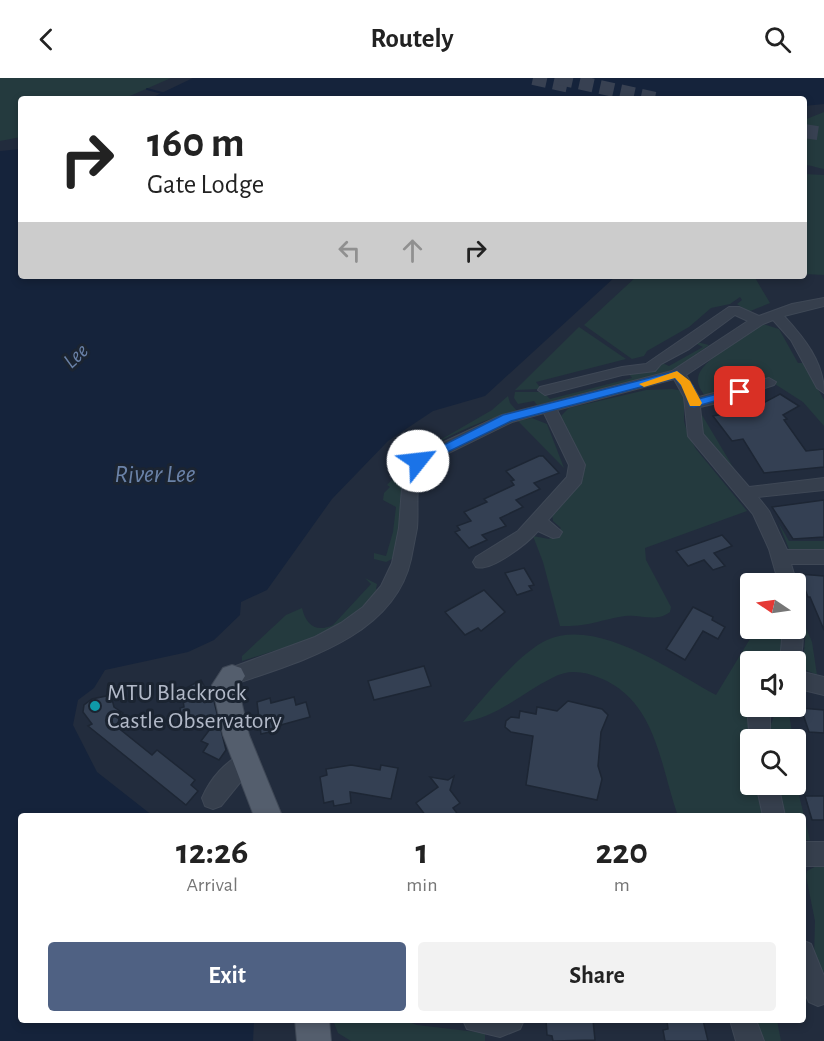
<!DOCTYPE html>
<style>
:root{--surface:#fff;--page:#f2f2f2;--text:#222;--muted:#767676;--accent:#4f6183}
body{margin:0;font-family:"Alegreya Sans",sans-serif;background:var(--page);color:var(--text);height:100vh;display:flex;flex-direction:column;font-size:22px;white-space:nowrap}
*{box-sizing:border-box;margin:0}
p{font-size:20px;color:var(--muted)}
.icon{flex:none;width:33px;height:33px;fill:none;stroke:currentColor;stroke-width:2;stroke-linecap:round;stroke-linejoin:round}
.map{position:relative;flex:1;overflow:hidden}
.side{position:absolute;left:18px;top:735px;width:788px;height:210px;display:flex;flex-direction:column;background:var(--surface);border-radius:6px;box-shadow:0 3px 9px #0003}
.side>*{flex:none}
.top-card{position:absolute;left:18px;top:18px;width:789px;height:183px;border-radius:6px;box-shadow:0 3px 9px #0003;background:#fff;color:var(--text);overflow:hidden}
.needle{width:39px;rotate:283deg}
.fabs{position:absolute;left:740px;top:495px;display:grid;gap:12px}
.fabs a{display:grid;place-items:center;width:66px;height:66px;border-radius:6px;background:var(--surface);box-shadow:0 3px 9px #0003;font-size:30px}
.pin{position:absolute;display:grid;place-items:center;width:51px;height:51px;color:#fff;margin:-26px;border-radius:12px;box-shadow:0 3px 9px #0006}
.me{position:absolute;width:66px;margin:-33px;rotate:61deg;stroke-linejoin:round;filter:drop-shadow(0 0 4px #0008)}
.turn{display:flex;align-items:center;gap:21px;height:126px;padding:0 30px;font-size:27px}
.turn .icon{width:78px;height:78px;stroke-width:2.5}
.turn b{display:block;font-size:42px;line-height:51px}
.lanes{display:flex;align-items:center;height:57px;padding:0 30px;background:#0003;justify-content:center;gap:30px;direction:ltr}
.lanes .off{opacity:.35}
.eta{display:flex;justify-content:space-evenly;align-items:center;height:102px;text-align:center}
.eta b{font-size:36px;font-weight:700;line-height:42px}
.cta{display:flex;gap:12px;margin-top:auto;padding:12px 30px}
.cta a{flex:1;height:69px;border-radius:6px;background:var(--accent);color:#fff;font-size:24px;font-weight:700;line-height:69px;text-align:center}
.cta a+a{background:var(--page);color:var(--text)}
header{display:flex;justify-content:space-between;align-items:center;height:78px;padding:0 30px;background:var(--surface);font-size:27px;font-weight:700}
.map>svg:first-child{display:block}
.green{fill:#243a3e}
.water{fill:#15233b}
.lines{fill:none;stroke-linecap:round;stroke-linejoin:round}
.stream{stroke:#15233b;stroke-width:2}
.building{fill:#344053;stroke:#1d2634;stroke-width:1.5}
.highway-tunnel{stroke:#384152;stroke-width:14;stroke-dasharray:14 7;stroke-linecap:butt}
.minor-casing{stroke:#3f4856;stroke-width:2}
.major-casing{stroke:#3f4856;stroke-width:2}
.minor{fill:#363f4d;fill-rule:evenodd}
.major{fill:#545e6d;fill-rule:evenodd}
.route{fill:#1a73e8;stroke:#114b97;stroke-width:1.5}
.slow{fill:#f59e0b}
.culture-dot{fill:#0f9aa8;stroke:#1b2431;stroke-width:2}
.labels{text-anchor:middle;stroke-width:6;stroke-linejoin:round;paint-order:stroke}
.far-water-label{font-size:22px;font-style:italic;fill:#6a82a8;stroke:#1b2431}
.poi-label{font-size:24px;fill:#b2b9c8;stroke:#1b2431;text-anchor:start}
.water-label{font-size:26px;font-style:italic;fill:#6a82a8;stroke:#1b2431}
</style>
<header><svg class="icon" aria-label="back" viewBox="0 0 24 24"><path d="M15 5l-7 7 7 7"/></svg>Routely<svg class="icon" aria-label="search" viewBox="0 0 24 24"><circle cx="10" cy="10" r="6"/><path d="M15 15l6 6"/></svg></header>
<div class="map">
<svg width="824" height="963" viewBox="0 0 824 963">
<rect width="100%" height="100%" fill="#222c3d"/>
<g class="green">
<polygon points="0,0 171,0 123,21 21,21 21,59 0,63"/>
<path d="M824 34V91C817 90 812 87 804 87V42Z"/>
<polygon points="804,96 824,97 824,197 804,196"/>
<polygon points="637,198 754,198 770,225 748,234 737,226 742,222 740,219 730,226 711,230 689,249 647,273 644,278 632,281 584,247"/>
<path d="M763 246 779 251 798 285H804L824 322V348L803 324 767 301C751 306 741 300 725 305L729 308 728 314 705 318C700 311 696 305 699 296 705 280 748 255 763 246Z"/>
<polygon points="579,249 626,281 536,304 541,311 515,312"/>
<polygon points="697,264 709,267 669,296 537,327 534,323 518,326 514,320 515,314 543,314 550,321 632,300 628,295 656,290 662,285 669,288 703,269 695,265"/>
<path d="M672 311 684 313V343L688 357 696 371 747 433 645 470 646 482 671 529 670 534C655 545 642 536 625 538 599 542 588 549 560 548L543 484 533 458 549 461 561 450 553 443 552 436 579 407 561 338 569 330 646 312Z"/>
<path d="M508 318 510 325 517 333C482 342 446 357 416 378L394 480 386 484 374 481V475L386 478 393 454 396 429 383 422 384 415 390 409 387 407 416 376 492 332Z"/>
<path d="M702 337 736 394C724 381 694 357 702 337Z"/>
<polygon points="532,340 547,346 564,390 518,343"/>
<polygon points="778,444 789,463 824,463 824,474 789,471"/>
<path d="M365 500 377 506 376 511 380 513 376 520 331 555 242 583V578L286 537 302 530C306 547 316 555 333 547L371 506Z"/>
<polygon points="806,550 812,564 817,597 806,592 803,587"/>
<path d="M756 551H786L781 583 750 584V628L754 629 749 651 750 706 757 707 764 738H678C660 688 657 623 600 600 583 593 568 591 552 600 522 615 496 640 463 644 482 621 520 574 547 562 598 539 673 594 716 617Z"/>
<polygon points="777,629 788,629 793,661 770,661 769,653"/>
<polygon points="795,671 798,713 810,762 803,762 802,738 784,738 777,707 795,706"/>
<polygon points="824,784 824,894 814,882 815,843 806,798 807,793"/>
<polygon points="333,942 403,942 417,947 485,955 485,963 351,963 338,955"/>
<polygon points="757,942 777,942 781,963 763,963"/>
</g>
<g class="water">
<polygon points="193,0 824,0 824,26 804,28 804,21 149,21"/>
<polygon points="21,71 21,198 616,198 485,318 433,333 388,363 332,421 267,512 241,524 240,537 214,562 188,574 105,592 94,610 78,622 73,647 97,694 153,738 21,738 21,942 254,942 253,963 0,963 0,73"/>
</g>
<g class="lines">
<polyline class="stream" points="147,11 162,15"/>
</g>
<g class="building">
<polygon points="780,316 799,328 783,337 787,341 784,342 806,373 824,371 824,389 764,395 743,361 732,363 713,338 752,331"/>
<polygon points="539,378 543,378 559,395 534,405 540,411 516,422 523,429 500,440 506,448 482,457 487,462 469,470 455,454 460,452 457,448 471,443 464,434 487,424 484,421 514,407 511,403 514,402 506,393"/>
<polygon points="824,422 824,459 793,461 772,429"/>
<polygon points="722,457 732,468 714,475 725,488 713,492 704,482 688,488 676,473"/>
<polygon points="524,490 534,507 529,508 532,512 517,517 505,495"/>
<polygon points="799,496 824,498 824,552 810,519 808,519"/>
<polygon points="484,512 505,534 481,553 478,550 465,557 445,534"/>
<polygon points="693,529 713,539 712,542 725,549 718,561 703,553 685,582 666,571"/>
<polygon points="424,588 431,608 374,622 368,603"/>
<polygon points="201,602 206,611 211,611 226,672 219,682 203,674 208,666 201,663 217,642 184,652 180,630 184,629 183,622 190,619 186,610"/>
<polygon points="111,617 114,629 123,635 116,648 152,677 157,672 195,702 191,707 198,713 186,727 88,648 92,646 83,634 84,627 92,621"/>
<polygon points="294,619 296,627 306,624 310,639 277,648 278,652 261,656 257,624 270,620 271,625"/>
<polygon points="568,623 602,631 608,637 601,654 598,688 602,701 597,722 526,707 533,658 511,654 505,649 506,643 511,639 519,640 520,633 536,636 537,629 557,633"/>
<polygon points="801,630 824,632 824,655 809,654"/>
<polygon points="351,687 380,692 381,687 398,690 391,721 350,714 351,725 334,728 333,723 324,725 320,699 327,697 326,691"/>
<polygon points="454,698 450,712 460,725 453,730 459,738 426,738 416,725 438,709 430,699 448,702"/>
<polygon points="805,718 824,718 824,742 812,742"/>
<polygon points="546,942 593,942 595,962 553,963 552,958 547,957"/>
<polygon points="703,942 708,963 665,963 663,952 668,951 667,943"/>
</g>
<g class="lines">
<g class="highway-tunnel">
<polyline points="533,0 574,9"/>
<polyline points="559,0 655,21"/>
<polyline points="804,53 824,56"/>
</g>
<defs>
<g id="minor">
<path d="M824 220V228L784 238C804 260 824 284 824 315L817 310 791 262 773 242 763 246 686 297 699 319 769 300 776 304 774 307 726 323 700 329 703 356 749 409 824 400V412L758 419 769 433 787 472H824V486H791L797 506 795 510V506H779L769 471 753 436 688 358 684 319 674 301 557 332 585 387 581 405 548 442 562 454 559 459 553 460 538 453C528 465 491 494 476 489L473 484 476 479 518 453 567 399 569 387 544 335 512 344 424 387C414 407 419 429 417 450 415 460 413 471 411 481 394 560 297 584 232 607L225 604 222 598 225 592 315 559 341 545 363 529 381 508 392 485 399 450 403 397 412 379 502 337 672 293 748 243 735 237 689 271 661 286 655 293 622 297 545 317 538 312 540 309 622 289 646 286 729 229H739L759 238 792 226Z"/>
<path d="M795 543 800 544C805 555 803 582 795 591V584H780L783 550H795Z"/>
<polygon points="795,592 824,599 824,617 795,610"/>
<polygon points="753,628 774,628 770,640 770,662 750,662 750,666 748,640"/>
<path d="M245 675 253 678 256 685 221 728 213 731 205 728 202 720C210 701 226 682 245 675Z"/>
<polygon points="756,706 778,706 785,738 763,738"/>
<rect x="802" y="764" width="22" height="24"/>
<polygon points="802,862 811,866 824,898 824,926 818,928 809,924 802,909"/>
<polygon points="463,942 524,942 520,951 500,959 467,951"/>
<polygon points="730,942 756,942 764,963 736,963"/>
</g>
<g id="major">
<polygon points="232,587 241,590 245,598 238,609 249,657 282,738 254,738 223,657 212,607 223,590"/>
<polygon points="295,942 329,942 331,963 297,963"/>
</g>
</defs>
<use href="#minor" class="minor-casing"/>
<use href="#major" class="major-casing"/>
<use href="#minor" class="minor"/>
<use href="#major" class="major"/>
</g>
<polygon class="route" points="677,293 693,308 698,321 740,310 746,314 694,329 690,328 684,311 675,300 511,343 423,386 414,386 412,383 503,337"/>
<polygon class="slow" points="677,293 690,303 702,325 700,328 690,328 681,307 675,300 644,309 639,306"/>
<circle class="culture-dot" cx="95" cy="628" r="6"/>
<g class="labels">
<g class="far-water-label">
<text transform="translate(75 277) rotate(-43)" y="8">Lee</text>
</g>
<g class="poi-label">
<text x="107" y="622">MTU Blackrock<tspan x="107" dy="28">Castle Observatory</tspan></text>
</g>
<g class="water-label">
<text x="155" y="404">River Lee</text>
</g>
</g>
</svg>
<div class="fabs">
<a><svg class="needle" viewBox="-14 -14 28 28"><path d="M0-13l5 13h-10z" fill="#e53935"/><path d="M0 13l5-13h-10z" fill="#767676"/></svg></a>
<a><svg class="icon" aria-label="sound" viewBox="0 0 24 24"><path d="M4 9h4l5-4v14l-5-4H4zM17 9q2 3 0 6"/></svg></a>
<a><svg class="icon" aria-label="search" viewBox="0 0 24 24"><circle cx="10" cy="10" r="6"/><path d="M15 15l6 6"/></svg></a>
</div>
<div class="pin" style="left:740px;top:314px;background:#d93025"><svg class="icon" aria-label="arrive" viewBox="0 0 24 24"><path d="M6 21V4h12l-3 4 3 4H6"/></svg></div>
<svg class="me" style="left:418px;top:383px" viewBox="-20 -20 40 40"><circle r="19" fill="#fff"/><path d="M0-13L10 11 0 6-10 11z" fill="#1a73e8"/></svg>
<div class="top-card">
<div class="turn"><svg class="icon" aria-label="right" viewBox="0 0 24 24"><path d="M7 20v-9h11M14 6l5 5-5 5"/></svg><div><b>160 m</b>Gate Lodge</div></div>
<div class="lanes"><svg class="icon off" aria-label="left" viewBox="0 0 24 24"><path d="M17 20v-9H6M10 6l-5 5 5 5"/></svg><svg class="icon off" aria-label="ahead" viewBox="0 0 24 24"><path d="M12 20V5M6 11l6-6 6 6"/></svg><svg class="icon" aria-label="right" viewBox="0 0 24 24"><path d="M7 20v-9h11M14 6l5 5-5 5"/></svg></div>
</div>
<section class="side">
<div class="eta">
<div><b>12:26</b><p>Arrival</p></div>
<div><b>1</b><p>min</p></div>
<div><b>220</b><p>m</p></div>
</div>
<div class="cta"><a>Exit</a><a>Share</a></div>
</section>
</div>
